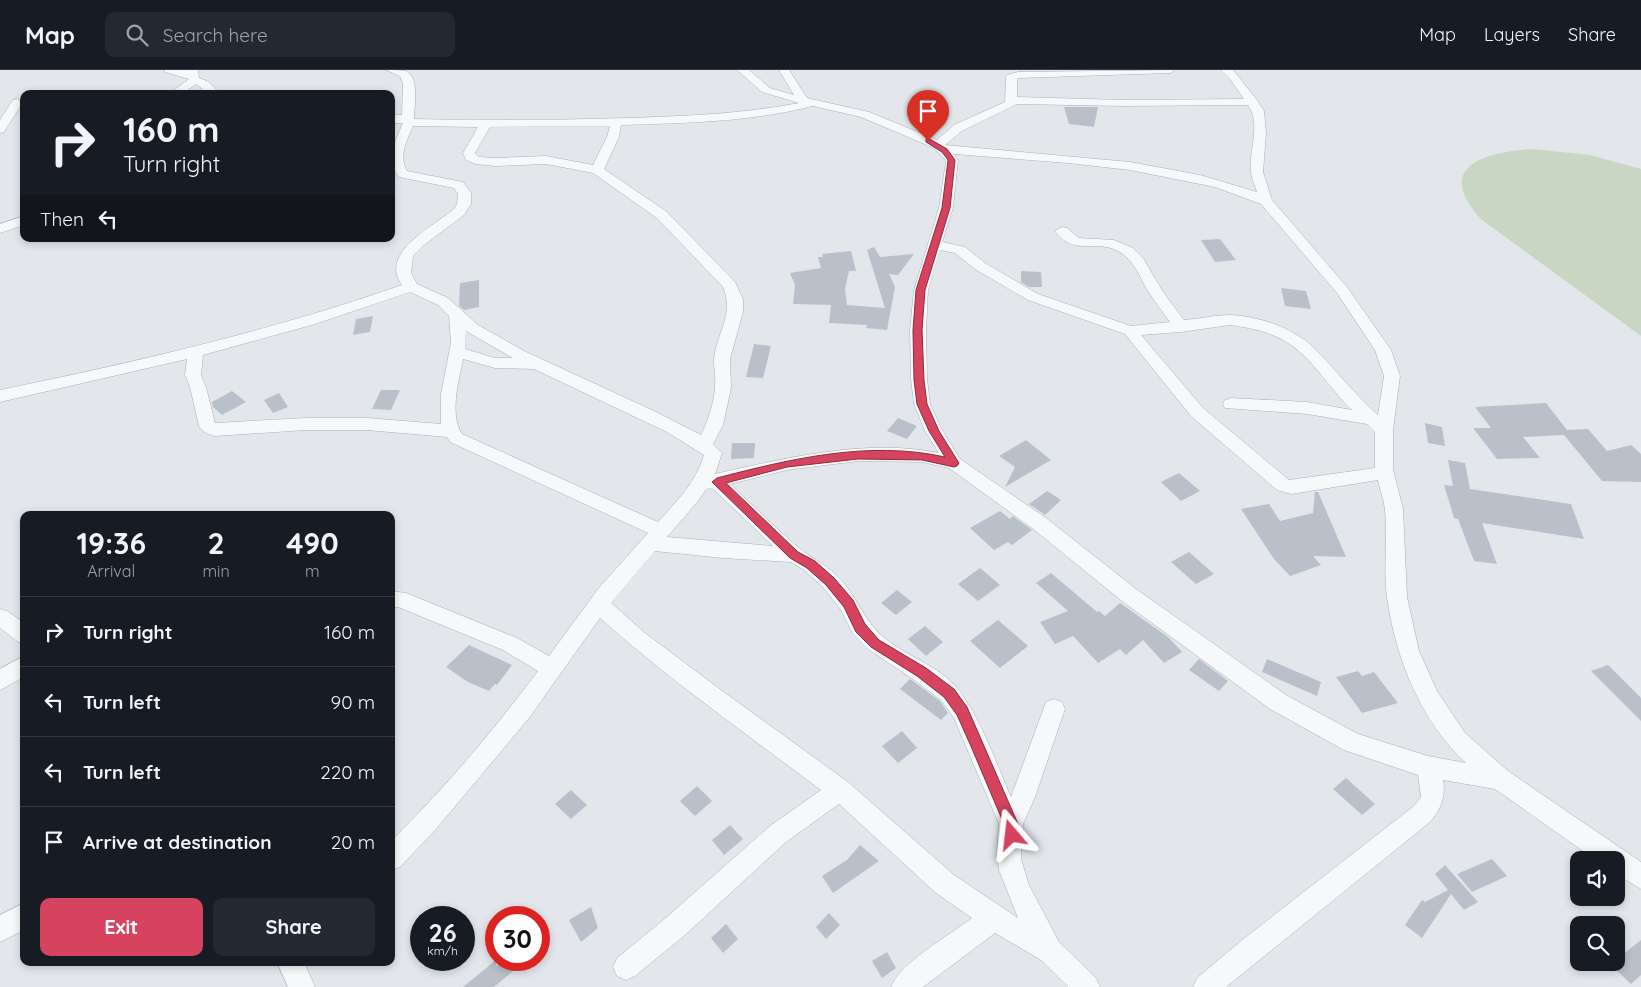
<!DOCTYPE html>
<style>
:root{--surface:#171b24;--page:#242831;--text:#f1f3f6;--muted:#9ea1a6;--line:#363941;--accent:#d6435f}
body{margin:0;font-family:Quicksand,sans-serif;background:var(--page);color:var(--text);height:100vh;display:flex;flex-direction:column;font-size:19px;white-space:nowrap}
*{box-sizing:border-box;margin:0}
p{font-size:16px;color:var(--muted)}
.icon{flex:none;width:28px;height:28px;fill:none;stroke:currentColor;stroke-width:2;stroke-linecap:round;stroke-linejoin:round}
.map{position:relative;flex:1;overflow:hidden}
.side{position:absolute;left:20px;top:441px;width:375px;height:455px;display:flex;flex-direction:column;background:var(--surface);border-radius:10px;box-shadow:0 2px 8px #0003}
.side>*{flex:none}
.hud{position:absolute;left:20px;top:20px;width:375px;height:152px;border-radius:10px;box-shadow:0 2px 8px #0003;background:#171b24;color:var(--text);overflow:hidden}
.controls{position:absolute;left:1570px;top:781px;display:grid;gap:10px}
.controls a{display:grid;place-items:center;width:55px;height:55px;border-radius:10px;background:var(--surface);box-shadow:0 2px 8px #0003;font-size:25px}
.speed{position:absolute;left:410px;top:836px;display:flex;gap:10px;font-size:25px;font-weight:700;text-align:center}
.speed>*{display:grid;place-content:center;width:65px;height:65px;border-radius:50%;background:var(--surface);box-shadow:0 2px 8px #0003;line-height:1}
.speed small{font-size:12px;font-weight:400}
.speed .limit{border:8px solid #d22;background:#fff;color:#111}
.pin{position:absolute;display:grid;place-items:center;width:42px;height:42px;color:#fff;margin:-51px -21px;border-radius:50% 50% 50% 0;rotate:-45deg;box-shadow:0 0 5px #0007}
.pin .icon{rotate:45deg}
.me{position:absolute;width:55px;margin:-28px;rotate:343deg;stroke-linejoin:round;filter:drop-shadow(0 0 4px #0008)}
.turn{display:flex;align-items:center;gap:18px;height:105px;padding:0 20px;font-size:22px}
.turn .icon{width:65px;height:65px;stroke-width:2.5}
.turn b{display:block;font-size:35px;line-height:42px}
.then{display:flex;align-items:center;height:48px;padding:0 20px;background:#0003;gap:10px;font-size:19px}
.eta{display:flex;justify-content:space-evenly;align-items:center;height:85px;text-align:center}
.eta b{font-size:30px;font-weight:700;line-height:35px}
.primary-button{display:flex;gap:10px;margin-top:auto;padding:10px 20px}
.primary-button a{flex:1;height:58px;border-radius:10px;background:var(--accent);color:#fff;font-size:20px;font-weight:700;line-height:58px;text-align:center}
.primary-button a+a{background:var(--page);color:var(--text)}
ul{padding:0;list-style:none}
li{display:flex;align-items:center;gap:15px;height:70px;padding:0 20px;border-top:1px solid var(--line)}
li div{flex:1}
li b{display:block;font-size:19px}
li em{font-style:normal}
header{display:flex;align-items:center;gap:30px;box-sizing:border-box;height:70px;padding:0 25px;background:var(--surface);border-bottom:1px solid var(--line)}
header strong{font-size:24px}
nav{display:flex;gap:28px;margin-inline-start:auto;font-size:18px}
.search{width:350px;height:45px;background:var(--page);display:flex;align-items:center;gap:12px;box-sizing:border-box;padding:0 18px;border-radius:10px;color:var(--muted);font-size:19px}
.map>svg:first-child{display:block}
.green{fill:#c9d6c4}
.building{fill:#bac0ca}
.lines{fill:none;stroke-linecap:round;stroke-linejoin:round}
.minor-casing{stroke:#a8aeb7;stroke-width:1}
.minor{fill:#f7f8fa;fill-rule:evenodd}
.route{fill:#d6435f;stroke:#8b2c3e}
</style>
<header>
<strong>Map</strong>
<div class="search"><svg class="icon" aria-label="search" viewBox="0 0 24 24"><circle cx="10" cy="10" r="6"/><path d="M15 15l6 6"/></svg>Search here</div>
<nav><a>Map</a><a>Layers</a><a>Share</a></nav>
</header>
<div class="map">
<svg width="1641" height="917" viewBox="0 0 1641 917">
<rect width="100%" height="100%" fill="#e3e7ec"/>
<path class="green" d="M1532 79 1590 85 1641 99V266L1482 150C1432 97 1484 82 1532 79Z"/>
<g class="building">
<polygon points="1064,37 1098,37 1094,57 1069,54"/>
<polygon points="1220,169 1236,190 1215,192 1201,170"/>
<polygon points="874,177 880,187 914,184 898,205 889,204 895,217 887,260 866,258 867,255 829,253 831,235 793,234 795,215 790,203 821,198 818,187 823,187 822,184 851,181 856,201 849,201 845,219 847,235 885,238 867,180"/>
<polygon points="1021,201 1041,202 1042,217 1029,217 1021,212"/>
<polygon points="479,210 479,237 464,240 459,236 460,213"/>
<polygon points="1281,218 1306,221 1311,239 1285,236"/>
<polygon points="373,246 370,262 353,265 356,249"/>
<polygon points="754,274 771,276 763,308 746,307"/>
<polygon points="381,320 400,320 391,340 372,339"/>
<polygon points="232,321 246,332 222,345 213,337 212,332"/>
<polygon points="279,323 288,337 273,343 264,330"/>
<polygon points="1546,333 1567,360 1588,359 1607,381 1631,375 1641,384 1641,412 1602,411 1564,365 1523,367 1540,388 1497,389 1473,358 1491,358 1475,337"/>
<polygon points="898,348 917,356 907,369 887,361"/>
<polygon points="1425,353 1442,357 1445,376 1428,373"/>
<polygon points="1026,370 1051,390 1005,417 1015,397 999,386"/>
<polygon points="732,373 755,373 754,388 731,389"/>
<polygon points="1448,390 1465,393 1470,419 1571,434 1584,469 1482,453 1497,494 1474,491 1458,449 1454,448 1444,415 1453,416"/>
<polygon points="1179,403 1200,421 1181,431 1161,412"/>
<polygon points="1047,421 1061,430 1045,445 1029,434"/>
<polygon points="1315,422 1318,422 1346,487 1313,486 1321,495 1290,506 1274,489 1241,439 1269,434 1280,451 1313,443"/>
<polygon points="1000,441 1010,449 1013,446 1032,460 1012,475 1008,472 994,480 970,458"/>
<polygon points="1189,482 1214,504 1196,514 1171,492"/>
<polygon points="980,498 1000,515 978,531 958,514"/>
<polygon points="1051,503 1097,542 1099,541 1105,546 1120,533 1168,567 1182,582 1164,593 1143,570 1126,585 1120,579 1098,593 1073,566 1055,574 1040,552 1068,541 1036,513"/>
<polygon points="897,520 912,532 896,545 881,533"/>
<polygon points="998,550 1028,576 1000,598 970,571"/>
<polygon points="925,556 943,572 926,586 908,569"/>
<polygon points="469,575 512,595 497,615 495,614 489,621 468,612 446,597"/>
<polygon points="1199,589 1228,611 1219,621 1189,600"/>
<polygon points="1267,589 1321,612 1317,626 1262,602"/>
<polygon points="1608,595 1641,628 1641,651 1591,601"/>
<polygon points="1358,601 1362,606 1374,602 1398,633 1362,643 1336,607"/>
<polygon points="910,609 940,631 948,643 941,650 900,619"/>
<polygon points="902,661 917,678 898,693 882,676"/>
<polygon points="1346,708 1375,734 1362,745 1333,719"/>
<polygon points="697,716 712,731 695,746 680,731"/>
<polygon points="571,720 587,735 571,749 555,734"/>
<polygon points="730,755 743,769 724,785 712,770"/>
<polygon points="860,775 879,791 833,823 822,806 847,790"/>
<polygon points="1492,789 1507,806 1472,822 1457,804"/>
<polygon points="1445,795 1478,832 1464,840 1451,824 1422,868 1405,855 1422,830 1425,832 1448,820 1435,804"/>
<polygon points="591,837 598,858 581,872 569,850"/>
<polygon points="829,843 840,855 826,869 816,857"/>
<polygon points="726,854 738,869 723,883 711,868"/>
<polygon points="1641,870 1641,905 1631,914 1611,895 1616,892 1616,890"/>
<polygon points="887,882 896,898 882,908 872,891"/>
<polygon points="496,890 496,896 514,890 526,890 494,917 463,917"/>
</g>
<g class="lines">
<defs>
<g id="minor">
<polygon points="164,0 198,0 199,8 209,12 221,24 209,24 196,14 182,24 169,24 189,9 165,2"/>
<path d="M386 0C392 0 401 0 406 1 420 8 414 36 414 49 485 51 556 50 628 48 685 46 743 44 799 33L762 22 737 0H749L770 18 794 25 779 0H789L807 28 869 42 937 70 954 55 1005 32 1006 7 1007 5 1018 2 1175 0 1170 3 1019 8 1017 9V27L1123 30 1244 29 1230 9 1221 0H1233L1257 30 1264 41 1266 63 1263 102 1272 130 1347 217 1391 280 1400 306 1393 360V399L1403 439 1407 527 1419 581 1437 621 1465 663 1508 701 1641 792V819L1616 804V790H1596L1495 719 1443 710C1446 727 1441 739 1430 752L1226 917H1193L1197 908 1241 871 1414 736 1421 727 1418 705 1344 680 1270 639 1122 531 1032 458 949 398 922 392 858 391 787 400 730 414C753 435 775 458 799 478 811 488 825 494 836 505 855 522 862 548 881 565 901 584 942 597 958 619 982 650 995 691 1011 727L1046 632 1054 629 1062 632 1065 639 1035 727 1023 754 1021 789 1029 815 1059 872 1096 908 1100 917H1068L1041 890 995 863 923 917H891C901 892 950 865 972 848L936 823 839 734 786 772 685 865 635 906 626 910 617 906 613 897 617 888 667 847 770 756 821 720C746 664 670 610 600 548L529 648 436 759 400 797 391 800V771C444 719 494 660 538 601L503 580 398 537H391V521L406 523 517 568 549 586 598 519 648 463 450 372 447 367 367 360H306L215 366C208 364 202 362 199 356L190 317 185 305 187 289 0 332V320C136 292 271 261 402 215 378 183 434 156 454 139L457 134 458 124 454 118 399 107C385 88 395 72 403 53H391V45H402L403 14 400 6ZM1017 34 1123 36 1248 35C1262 55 1248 81 1251 103 1252 109 1255 116 1257 122L1200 105 1130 92 945 75 962 61ZM813 36 861 47 934 78 946 91 939 138 914 220 910 260 911 309 914 334 925 361 939 383C867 368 786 388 715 404L722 383 713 374 723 355 731 318 730 289 743 242V229L735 212 667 142 604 99 619 67 621 55C685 53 751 52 813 36ZM413 56 478 57 463 83 466 90 476 94 495 96 546 94 593 103 657 148 723 217C735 245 716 263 714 290 714 299 716 308 715 317 714 333 708 351 701 365L654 341 524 281 478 255 448 228 417 214 411 203 413 186 424 175 464 145 471 134V123L463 112 407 101C398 86 407 70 413 56ZM610 56 607 67 593 95 546 86 495 88 479 87 475 83 490 57ZM954 84 1068 93 1130 100 1215 117 1261 134 1337 223 1375 280 1384 306 1378 345C1354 324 1336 300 1314 278 1293 258 1259 246 1230 245 1215 245 1199 249 1184 250L1163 222 1143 188 1133 178 1114 170 1079 168 1067 158 1062 157 1055 161C1074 187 1096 169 1118 181 1135 190 1140 209 1150 224 1156 233 1163 242 1170 252L1131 256 1038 224 985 193 965 177 942 172 953 138 958 90ZM940 180 955 183 975 199 1028 230 1125 264 1191 346 1277 420 1291 424 1378 410C1380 420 1384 430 1385 440 1388 469 1383 499 1387 527 1395 587 1421 652 1466 693L1428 686 1358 664 1286 625 1136 519 1046 448 960 389 942 360 930 334 927 309 926 260 928 220ZM410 222 438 235 449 246 451 273 441 324V354L367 348H306L215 353 206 317 201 305 203 285 315 254ZM1230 255C1251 258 1273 262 1291 275 1315 292 1331 320 1352 340L1307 332 1231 328 1225 330 1223 334 1225 338 1307 344 1367 354 1375 362V398L1289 410 1203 338 1141 265 1181 262ZM466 261 513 288H495L465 279ZM463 289 495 298 534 299 667 362 704 385C696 412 677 431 658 452L462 364C449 343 459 311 463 289ZM712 418 773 476 667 467 698 431 706 419ZM655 481 723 488 791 492 804 500 823 517 841 540 853 564 868 579 913 609 941 630 954 648 999 754 997 785 999 800 1018 848 954 805 848 712 721 620 645 563 611 533Z"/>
<polygon points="17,29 23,32 4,62 0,63 0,50 13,30"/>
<polygon points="24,146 24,155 0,163 0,154"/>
<polygon points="0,539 7,541 24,553 24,574 17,571 0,558"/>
<polygon points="24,586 24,607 0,620 0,599"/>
<polygon points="24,833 24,860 0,872 0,845"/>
<polygon points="277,892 304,892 315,917 288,917"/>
</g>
</defs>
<use href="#minor" class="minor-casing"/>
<use href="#minor" class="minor"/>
</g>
<path class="route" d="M928 68 947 79 955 90 950 138 925 220 922 260 924 310 927 334 939 361 959 393 957 396 954 397 922 390 858 389 787 397 726 413 798 482 815 491 834 508 853 530 865 554 879 570 926 598 954 619 967 637 1018 754 1020 765 1018 770 1012 773 1007 770 1004 754 970 674 957 645 944 627 917 606 871 577 856 562 844 537 826 515 807 498 790 488 712 412 717 408C790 389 869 370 945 387L929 361 917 334 914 310 913 260 916 220 942 138 948 90 942 82 926 72V69Z"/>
</svg>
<div class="controls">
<a><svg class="icon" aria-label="sound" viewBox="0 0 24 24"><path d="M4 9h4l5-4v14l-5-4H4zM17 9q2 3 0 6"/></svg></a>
<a><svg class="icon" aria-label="search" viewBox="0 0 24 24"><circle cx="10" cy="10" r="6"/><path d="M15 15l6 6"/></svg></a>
</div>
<div class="speed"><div>26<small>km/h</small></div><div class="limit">30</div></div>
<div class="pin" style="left:928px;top:71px;background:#d93025"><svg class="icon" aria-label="arrive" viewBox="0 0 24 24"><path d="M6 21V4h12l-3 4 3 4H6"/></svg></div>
<svg class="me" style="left:1012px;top:765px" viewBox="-20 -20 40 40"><path d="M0-17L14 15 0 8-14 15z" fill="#d6435f" stroke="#fff" stroke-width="4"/></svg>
<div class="hud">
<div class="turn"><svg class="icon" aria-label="right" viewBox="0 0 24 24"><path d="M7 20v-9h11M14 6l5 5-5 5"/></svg><div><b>160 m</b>Turn right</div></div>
<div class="then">Then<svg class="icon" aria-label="left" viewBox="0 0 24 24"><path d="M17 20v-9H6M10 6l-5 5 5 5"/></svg></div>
</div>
<section class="side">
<div class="eta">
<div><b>19:36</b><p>Arrival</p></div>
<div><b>2</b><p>min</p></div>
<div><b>490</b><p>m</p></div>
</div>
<ul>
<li><svg class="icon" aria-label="right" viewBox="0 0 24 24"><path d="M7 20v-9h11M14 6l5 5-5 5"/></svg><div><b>Turn right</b></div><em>160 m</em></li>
<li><svg class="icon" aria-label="left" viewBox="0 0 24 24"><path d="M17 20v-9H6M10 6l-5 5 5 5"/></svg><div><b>Turn left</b></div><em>90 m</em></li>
<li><svg class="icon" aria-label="left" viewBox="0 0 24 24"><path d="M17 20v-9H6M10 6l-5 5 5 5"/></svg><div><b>Turn left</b></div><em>220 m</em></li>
<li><svg class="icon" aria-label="arrive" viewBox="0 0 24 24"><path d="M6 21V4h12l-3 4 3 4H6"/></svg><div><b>Arrive at destination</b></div><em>20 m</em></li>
</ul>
<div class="primary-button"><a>Exit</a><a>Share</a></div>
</section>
</div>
